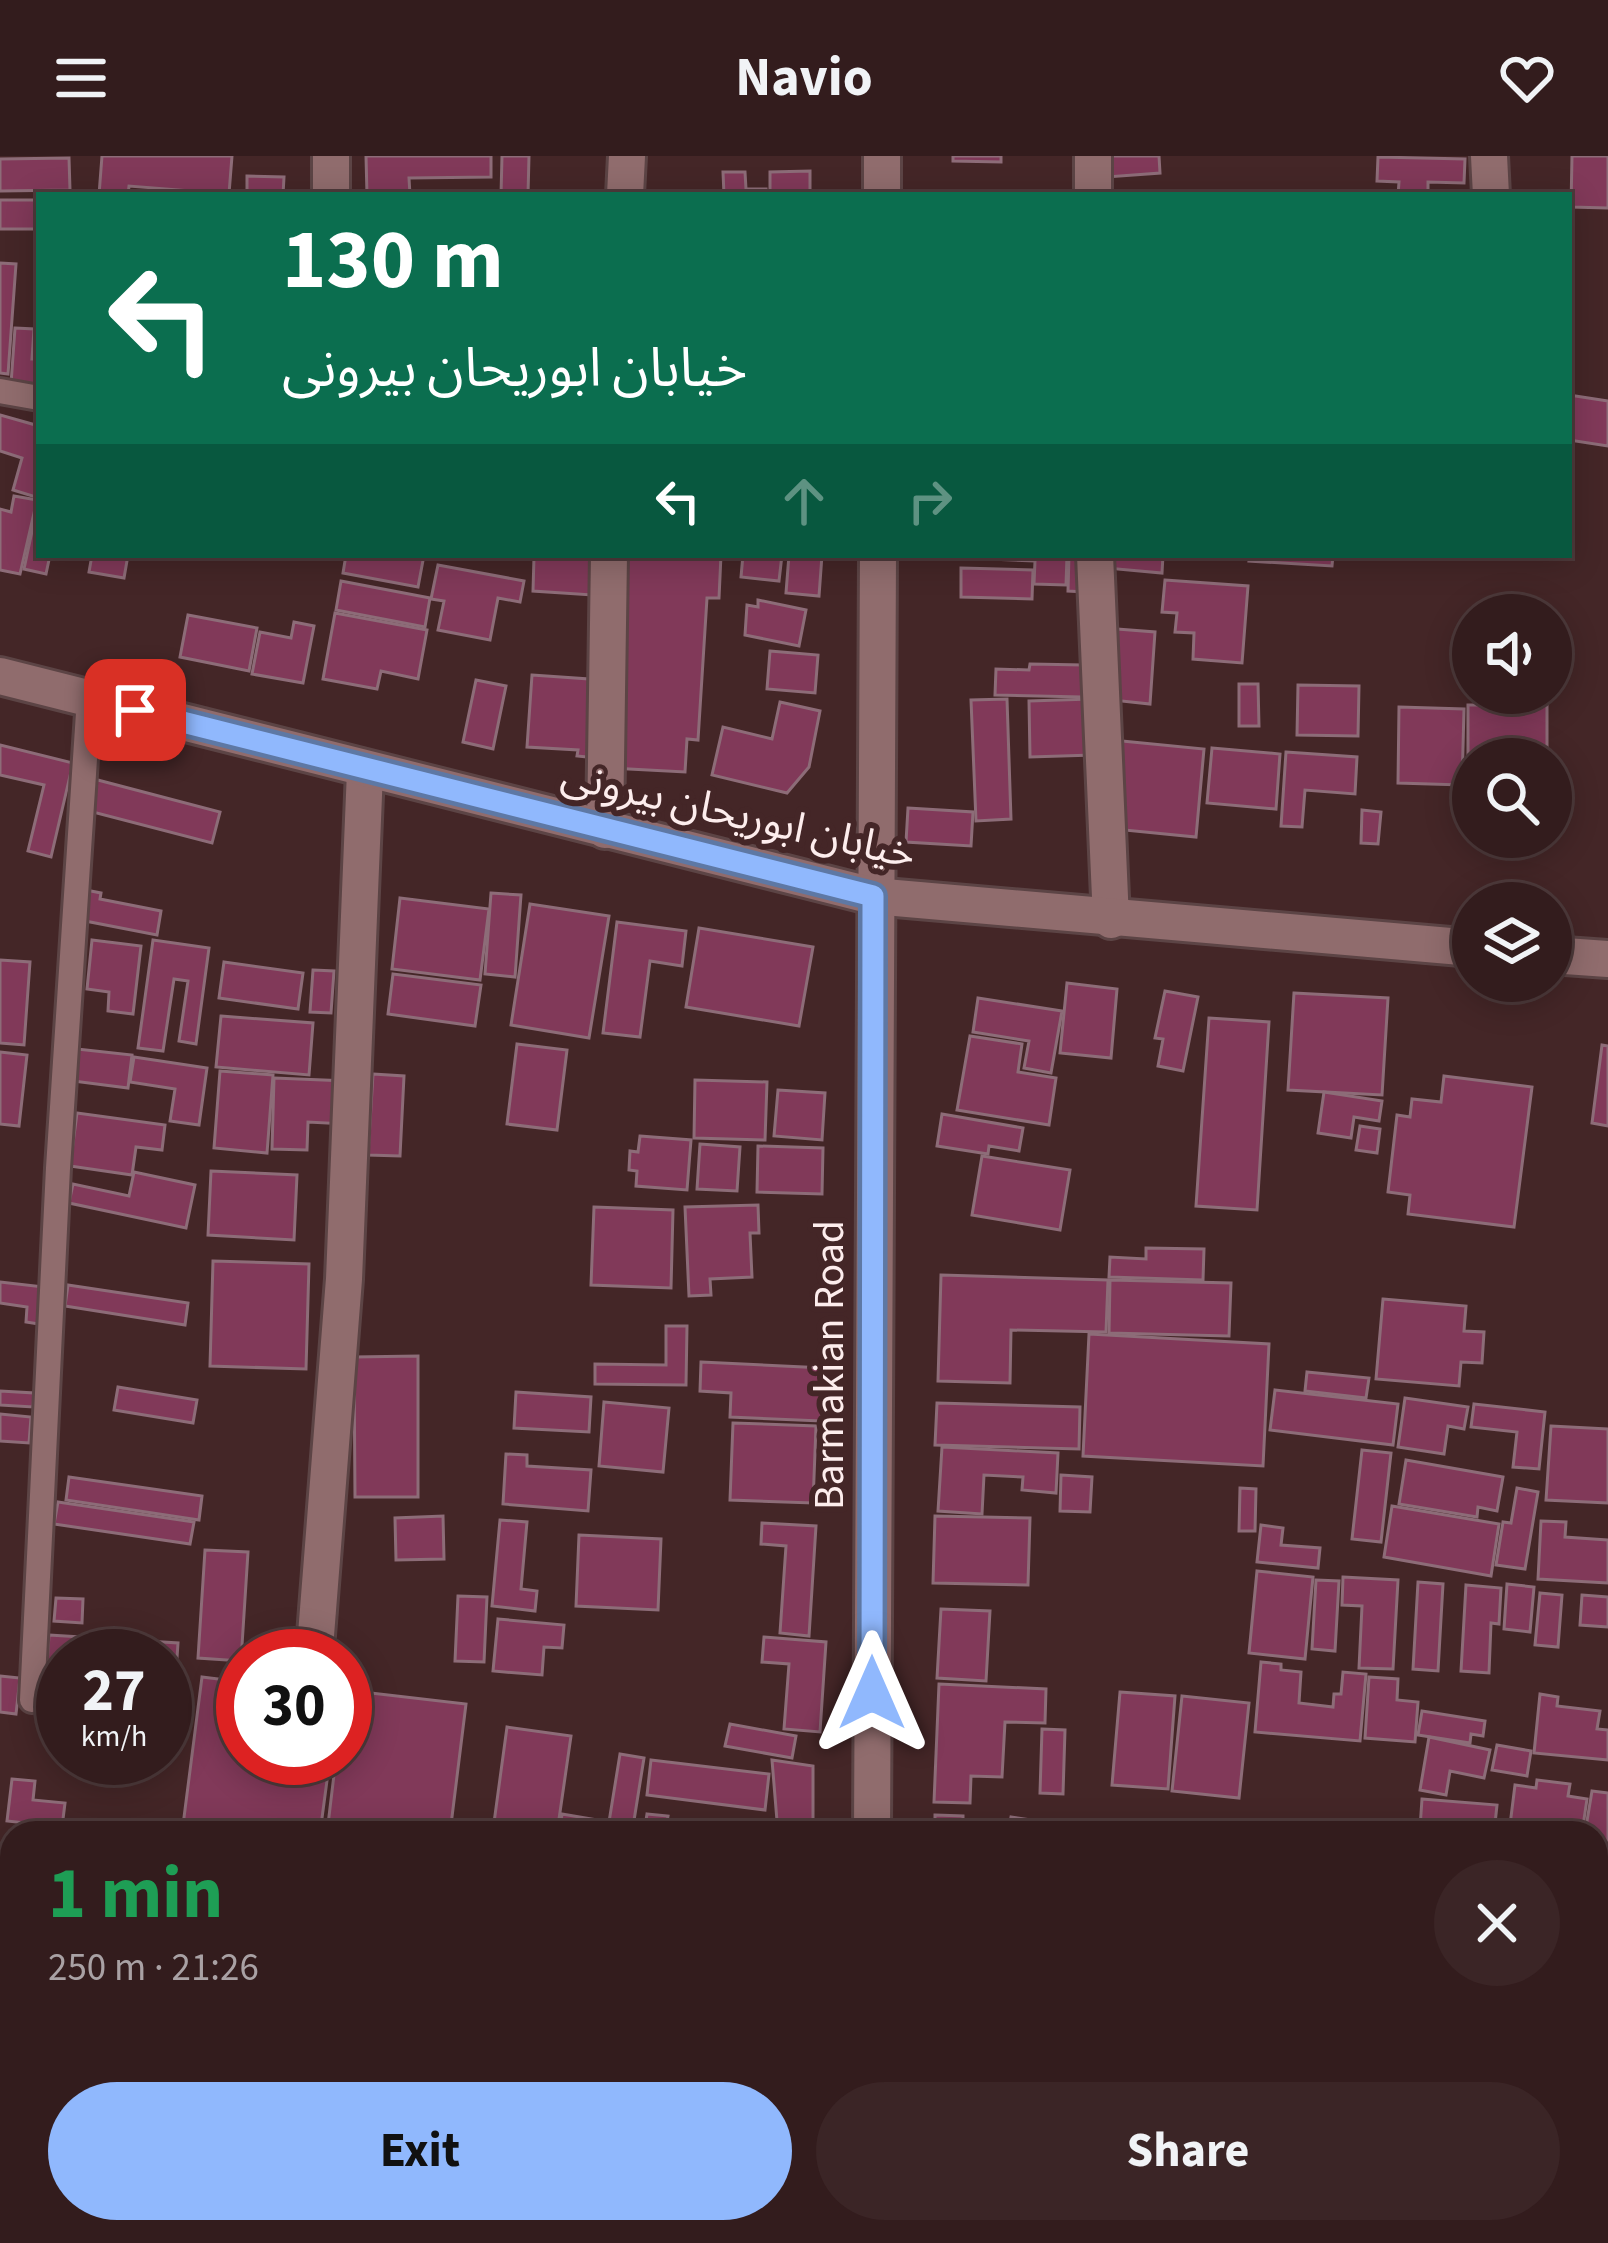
<!DOCTYPE html>
<meta charset="utf-8">
<style>
:root{--surface:#331c1d;--page:#3b2526;--text:#f1f3f6;--muted:#a9a1a4;--line:#4e3a3b;--accent:#90b8fd}
body{margin:0;font-family:"Source Sans 3","Noto Sans Arabic",sans-serif;background:var(--page);color:var(--text);height:100vh;display:flex;flex-direction:column;font-size:45px;white-space:nowrap}
*{box-sizing:border-box;margin:0}
p{font-size:39px;color:var(--muted)}
.icon{flex:none;width:66px;height:66px;fill:none;stroke:currentColor;stroke-width:2;stroke-linecap:round;stroke-linejoin:round}
.map{position:relative;flex:1;overflow:hidden}
.side{position:absolute;left:0px;top:1665px;width:1608px;height:423px;display:flex;flex-direction:column;background:var(--surface);border-radius:36px 36px 0 0;box-shadow:0 6px 30px #0003,0 0 0 3px var(--line)}
.side>*{flex:none}
.banner{position:absolute;left:36px;top:36px;width:1536px;height:366px;border-radius:0px;box-shadow:0 6px 30px #0003,0 0 0 3px var(--line);background:#0b6e4f;color:#fff;overflow:hidden}
.fabs{position:absolute;left:1452px;top:438px;display:grid;gap:24px}
.fabs a{display:grid;place-items:center;width:120px;height:120px;border-radius:50%;background:var(--surface);box-shadow:0 6px 30px #0003,0 0 0 3px var(--line);font-size:60px}
.speed{position:absolute;left:36px;top:1473px;display:flex;gap:24px;font-size:60px;font-weight:700;text-align:center}
.speed>*{display:grid;place-content:center;width:156px;height:156px;border-radius:50%;background:var(--surface);box-shadow:0 6px 30px #0003,0 0 0 3px var(--line);line-height:1}
.speed small{font-size:30px;font-weight:400}
.speed .limit{border:18px solid #d22;background:#fff;color:#111}
.pin{position:absolute;display:grid;place-items:center;width:102px;height:102px;color:#fff;margin:-51px;border-radius:24px;box-shadow:0 6px 18px #0006}
.me{position:absolute;width:132px;margin:-66px;rotate:0deg;stroke-linejoin:round;filter:drop-shadow(0 0 9px #0008)}
.turn{display:flex;align-items:center;gap:42px;height:252px;padding:0 48px;font-size:54px}
.turn .icon{width:156px;height:156px;stroke-width:2.5}
.turn b{display:block;font-size:84px;line-height:102px}
.lanes{display:flex;align-items:center;height:114px;padding:0 48px;background:#0003;justify-content:center;gap:60px;direction:ltr}
.lanes .off{opacity:.35}
.round{display:grid;place-items:center;flex:none;width:126px;height:126px;border-radius:63px;background:var(--page)}
.headline{display:flex;align-items:center;justify-content:space-between;height:204px;padding:0 48px}
h1{font-size:72px;font-weight:700;line-height:90px;color:#1e9e55}
.button{display:flex;gap:24px;margin-top:auto;padding:24px 48px}
.button a{flex:1;height:138px;border-radius:72px;background:var(--accent);color:#111;font-size:48px;font-weight:700;line-height:138px;text-align:center}
.button a+a{background:var(--page);color:var(--text)}
header{display:flex;justify-content:space-between;align-items:center;height:156px;padding:0 48px;background:var(--surface);font-size:54px;font-weight:700}
.map>svg:first-child{display:block}
.building{fill:#813959;stroke:#8d6c78;stroke-width:3}
.lines{fill:none;stroke-linecap:round;stroke-linejoin:round}
.service-casing{stroke:#5c4445;stroke-width:30}
.minor-casing{stroke:#5c4445;stroke-width:42}
.tertiary-casing{stroke:#5c4445;stroke-width:42}
.service{stroke:#906c6d;stroke-width:24}
.minor{stroke:#906c6d;stroke-width:36}
.tertiary{stroke:#906c6d;stroke-width:36}
.route-casing{stroke:#5e78a4;stroke-width:30}
.route{stroke:#90b8fd;stroke-width:21}
.labels{text-anchor:middle;stroke-width:12;stroke-linejoin:round;paint-order:stroke}
.street-label{font-size:42px;fill:#fdeded;stroke:#442627}
</style>
<header><svg class="icon" aria-label="menu" viewBox="0 0 24 24"><path d="M4 6h16M4 12h16M4 18h16"/></svg>Navio<svg class="icon" aria-label="heart" viewBox="0 0 24 24"><path d="M12 20l-8-8c-3-5 5-10 8-4 3-6 11-1 8 4z"/></svg></header>
<div class="map">
<svg width="1608" height="2087" viewBox="0 0 1608 2087">
<rect width="100%" height="100%" fill="#442627"/>
<g class="building">
<polygon points="102,0 232,0 229,38 129,30 128,39 99,39"/>
<polygon points="366,0 491,0 491,21 409,22 410,39 367,39"/>
<polygon points="502,0 529,0 528,39 501,39"/>
<polygon points="953,0 1001,0 1001,6 953,5"/>
<polygon points="1105,0 1159,0 1160,17 1107,21"/>
<polygon points="1572,0 1608,0 1608,52 1571,51"/>
<polygon points="1378,1 1465,3 1464,27 1428,26 1428,39 1398,39 1399,26 1377,25"/>
<polygon points="69,2 70,34 0,35 0,3"/>
<polygon points="810,15 810,39 770,39 770,16"/>
<polygon points="723,16 745,16 746,33 766,33 766,39 724,39"/>
<polygon points="247,20 284,21 283,39 247,39"/>
<rect x="0" y="44" width="39" height="29"/>
<polygon points="0,107 16,108 8,218 0,217"/>
<polygon points="15,172 34,173 32,203 39,203 39,230 11,228"/>
<polygon points="1569,239 1608,245 1608,290 1569,284"/>
<polygon points="0,259 39,270 39,342 13,334 22,302 0,295"/>
<polygon points="14,340 37,344 20,418 0,414 0,353 11,356"/>
<polygon points="38,347 39,399 50,399 46,418 24,413"/>
<polygon points="92,399 128,399 124,422 89,416"/>
<polygon points="346,399 424,399 418,431 343,417"/>
<polygon points="544,399 594,399 592,439 533,435 534,401"/>
<polygon points="624,399 721,399 719,442 707,442 698,584 687,583 685,616 611,612"/>
<polygon points="743,399 782,399 779,425 741,421"/>
<polygon points="789,399 822,399 819,440 786,437"/>
<polygon points="991,399 1067,399 1066,429 1034,428 1035,405 991,403"/>
<polygon points="1069,399 1086,399 1085,436 1068,435"/>
<polygon points="1107,399 1163,399 1162,417 1106,412"/>
<polygon points="1250,399 1333,399 1332,410 1249,405"/>
<polygon points="438,409 524,425 520,446 498,442 490,484 438,474 444,445 431,443"/>
<polygon points="961,412 1033,414 1032,443 961,441"/>
<polygon points="1165,424 1248,430 1242,507 1193,503 1194,477 1175,476 1177,457 1162,456"/>
<polygon points="341,425 430,442 425,471 336,454"/>
<polygon points="758,444 806,454 799,490 745,479 747,449 758,451"/>
<polygon points="335,457 427,474 418,523 381,515 377,533 323,523"/>
<polygon points="188,459 257,472 249,515 180,501"/>
<polygon points="294,466 314,470 303,527 252,518 260,476 291,482"/>
<polygon points="1117,473 1155,476 1150,548 1112,544"/>
<polygon points="770,495 818,499 815,537 767,533"/>
<polygon points="1030,508 1083,509 1082,541 995,539 996,513 1029,514"/>
<polygon points="532,519 603,524 597,602 577,600 578,594 527,591"/>
<polygon points="476,524 506,530 493,593 463,586"/>
<polygon points="1239,528 1258,528 1259,570 1239,570"/>
<polygon points="1298,529 1359,530 1358,580 1297,579"/>
<polygon points="1007,543 1011,663 976,665 971,544"/>
<polygon points="1091,543 1093,599 1030,601 1029,545"/>
<polygon points="780,546 820,555 809,611 787,637 712,619 723,571 772,583"/>
<polygon points="1468,549 1547,549 1547,603 1473,603 1473,620 1468,620"/>
<polygon points="1399,551 1464,553 1462,629 1398,627"/>
<polygon points="1122,585 1204,593 1196,681 1114,673"/>
<polygon points="0,589 73,607 51,701 28,695 44,629 0,619"/>
<polygon points="1212,592 1280,598 1276,653 1207,647"/>
<polygon points="1286,596 1357,601 1355,638 1305,634 1302,671 1281,670"/>
<polygon points="94,623 220,656 212,687 85,654"/>
<polygon points="908,652 973,656 971,690 906,686"/>
<polygon points="1362,654 1381,656 1378,688 1361,687"/>
<polygon points="86,734 101,737 100,743 161,755 157,779 80,764"/>
<polygon points="491,737 521,739 515,821 485,818"/>
<polygon points="400,742 489,753 480,824 392,813"/>
<polygon points="530,748 609,760 589,882 511,869"/>
<polygon points="617,766 686,775 682,810 650,805 640,881 603,877"/>
<polygon points="699,772 813,791 799,870 686,851"/>
<polygon points="92,784 141,790 133,858 108,855 109,836 87,833"/>
<polygon points="153,784 209,792 196,888 179,885 188,825 174,823 163,895 138,892"/>
<polygon points="0,804 30,806 24,889 0,887"/>
<polygon points="224,806 303,817 298,853 219,842"/>
<polygon points="313,814 334,815 331,857 310,856"/>
<polygon points="393,818 481,829 475,870 388,858"/>
<polygon points="1067,827 1117,833 1111,902 1060,897"/>
<polygon points="1165,835 1198,841 1183,915 1158,910 1163,883 1155,882"/>
<polygon points="1294,837 1388,842 1382,939 1288,934"/>
<polygon points="978,842 1062,855 1051,917 1024,912 1029,885 973,876"/>
<polygon points="221,860 313,867 309,919 216,911"/>
<polygon points="1209,862 1269,866 1257,1054 1196,1050"/>
<polygon points="970,880 1022,888 1018,916 1056,922 1049,969 957,954"/>
<polygon points="517,888 567,894 557,974 507,968"/>
<polygon points="1602,889 1608,890 1608,970 1592,967"/>
<polygon points="77,893 132,899 128,932 73,925"/>
<polygon points="0,896 27,899 19,970 0,968"/>
<polygon points="134,901 207,912 199,969 170,965 175,933 130,926"/>
<polygon points="220,915 273,919 267,997 214,992"/>
<polygon points="373,918 404,920 400,1000 368,999"/>
<polygon points="1444,920 1532,931 1514,1071 1408,1058 1410,1039 1388,1036 1397,959 1410,961 1412,943 1441,946"/>
<polygon points="274,922 347,925 345,968 308,966 307,994 272,993"/>
<polygon points="695,924 767,926 765,984 694,982"/>
<polygon points="778,934 825,937 822,984 774,980"/>
<polygon points="1324,936 1382,945 1379,965 1354,961 1351,982 1318,977"/>
<polygon points="77,957 165,969 162,994 136,991 132,1019 70,1010"/>
<polygon points="942,958 1023,972 1019,995 989,990 988,998 937,990"/>
<polygon points="1360,970 1380,973 1377,997 1356,994"/>
<polygon points="640,980 691,984 687,1034 636,1030 637,1015 629,1014 630,995 638,996"/>
<polygon points="700,988 740,991 737,1035 697,1033"/>
<polygon points="758,990 823,992 822,1038 757,1036"/>
<polygon points="982,1000 1070,1014 1060,1074 972,1059"/>
<polygon points="211,1015 297,1019 294,1084 208,1079"/>
<polygon points="134,1016 195,1029 186,1072 69,1047 73,1028 129,1040"/>
<polygon points="758,1049 759,1077 750,1077 752,1121 710,1123 711,1139 689,1140 685,1051"/>
<polygon points="594,1051 673,1054 671,1132 591,1129"/>
<polygon points="1146,1092 1204,1093 1203,1124 1109,1121 1110,1101 1146,1103"/>
<polygon points="213,1105 309,1108 306,1213 210,1210"/>
<polygon points="941,1119 1108,1124 1106,1176 1011,1174 1010,1227 938,1225"/>
<polygon points="1110,1124 1231,1127 1229,1180 1109,1177"/>
<polygon points="0,1126 44,1131 39,1168 26,1166 27,1151 0,1147"/>
<polygon points="68,1129 188,1147 185,1169 65,1150"/>
<polygon points="1383,1143 1466,1150 1464,1175 1484,1176 1482,1207 1461,1206 1459,1230 1376,1223"/>
<polygon points="666,1170 687,1170 686,1229 595,1228 595,1208 666,1209"/>
<polygon points="1089,1178 1269,1188 1263,1310 1083,1300"/>
<polygon points="418,1200 418,1341 355,1341 354,1201"/>
<polygon points="701,1206 824,1212 821,1265 730,1261 731,1237 700,1235"/>
<polygon points="1307,1216 1369,1222 1366,1242 1305,1235"/>
<polygon points="118,1231 197,1244 193,1267 114,1254"/>
<polygon points="1275,1234 1398,1248 1393,1289 1270,1274"/>
<polygon points="0,1235 34,1237 33,1251 0,1249"/>
<polygon points="516,1236 591,1241 589,1276 514,1272"/>
<polygon points="1405,1242 1468,1251 1464,1273 1448,1270 1444,1298 1398,1291"/>
<polygon points="604,1246 669,1252 663,1316 599,1310"/>
<polygon points="937,1247 1080,1251 1079,1293 935,1289"/>
<polygon points="1474,1248 1545,1256 1539,1313 1513,1311 1517,1276 1471,1271"/>
<polygon points="0,1258 31,1261 29,1287 0,1285"/>
<polygon points="733,1267 816,1270 813,1347 730,1344"/>
<polygon points="1551,1270 1608,1273 1608,1347 1546,1344"/>
<polygon points="942,1291 1058,1297 1056,1337 1022,1334 1023,1321 984,1319 982,1358 938,1355"/>
<polygon points="1362,1294 1391,1297 1381,1386 1352,1383"/>
<polygon points="506,1298 527,1299 527,1310 591,1314 588,1355 503,1348"/>
<polygon points="1406,1304 1503,1321 1497,1355 1478,1351 1477,1361 1399,1348"/>
<polygon points="1061,1319 1092,1321 1090,1356 1060,1355"/>
<polygon points="69,1321 202,1340 199,1364 66,1344"/>
<polygon points="1240,1332 1256,1333 1255,1375 1239,1375"/>
<polygon points="1517,1332 1538,1336 1525,1413 1496,1409 1503,1366 1511,1367"/>
<polygon points="58,1346 194,1366 190,1388 54,1368"/>
<polygon points="1392,1350 1499,1368 1491,1420 1384,1401"/>
<polygon points="443,1360 444,1403 396,1404 395,1362"/>
<polygon points="935,1360 1030,1362 1028,1429 933,1427"/>
<polygon points="500,1364 527,1366 521,1433 537,1435 535,1455 492,1450"/>
<polygon points="1541,1365 1566,1366 1565,1381 1608,1384 1608,1427 1538,1423"/>
<polygon points="762,1367 816,1370 809,1480 780,1477 786,1390 761,1388"/>
<polygon points="1261,1369 1283,1372 1281,1389 1320,1392 1318,1412 1257,1406"/>
<polygon points="579,1379 661,1383 658,1454 576,1450"/>
<polygon points="205,1394 248,1396 241,1505 198,1502"/>
<polygon points="1257,1415 1313,1421 1305,1503 1249,1497"/>
<polygon points="1343,1421 1398,1424 1393,1513 1359,1512 1362,1450 1342,1449"/>
<polygon points="1316,1424 1339,1425 1335,1495 1312,1493"/>
<polygon points="1418,1426 1443,1428 1438,1515 1413,1513"/>
<polygon points="1507,1428 1534,1431 1530,1476 1504,1473"/>
<polygon points="1466,1429 1501,1432 1499,1468 1491,1467 1489,1517 1461,1515"/>
<polygon points="1540,1437 1562,1439 1558,1491 1535,1489"/>
<polygon points="1582,1439 1608,1441 1608,1471 1580,1469"/>
<polygon points="458,1440 487,1441 484,1506 455,1505"/>
<polygon points="56,1442 83,1443 82,1467 54,1465"/>
<polygon points="941,1453 990,1455 986,1525 937,1522"/>
<polygon points="498,1463 564,1469 562,1492 544,1491 542,1519 493,1515"/>
<polygon points="49,1479 178,1487 176,1517 165,1517 165,1500 63,1500 63,1510 47,1509"/>
<polygon points="764,1481 826,1486 820,1576 784,1573 789,1508 762,1506"/>
<polygon points="1261,1506 1281,1508 1281,1514 1301,1516 1299,1547 1333,1551 1334,1538 1341,1538 1343,1516 1366,1518 1360,1585 1255,1576"/>
<polygon points="0,1520 20,1522 16,1558 0,1556"/>
<polygon points="202,1521 243,1526 243,1602 330,1602 320,1677 182,1677"/>
<polygon points="1369,1521 1398,1523 1397,1544 1418,1546 1415,1586 1365,1582"/>
<polygon points="939,1528 1046,1533 1045,1567 1005,1566 1002,1621 971,1620 970,1647 934,1646"/>
<polygon points="345,1534 466,1548 450,1677 327,1677 336,1602 345,1602"/>
<polygon points="1120,1536 1175,1540 1168,1633 1112,1629"/>
<polygon points="1540,1538 1558,1541 1557,1550 1600,1555 1597,1573 1608,1574 1608,1604 1534,1597"/>
<polygon points="1182,1540 1249,1547 1239,1642 1172,1635"/>
<polygon points="48,1542 63,1543 63,1579 45,1578"/>
<polygon points="165,1550 184,1552 181,1592 165,1591"/>
<polygon points="1422,1555 1485,1565 1483,1580 1471,1578 1470,1587 1418,1579"/>
<polygon points="730,1568 796,1580 792,1602 725,1590"/>
<polygon points="507,1571 571,1580 557,1677 493,1674"/>
<polygon points="1042,1573 1065,1574 1063,1638 1040,1637"/>
<polygon points="1429,1581 1490,1594 1484,1622 1450,1615 1446,1639 1420,1634"/>
<polygon points="1497,1589 1531,1595 1527,1620 1492,1614"/>
<polygon points="620,1598 644,1602 632,1677 559,1677 562,1658 609,1666"/>
<polygon points="651,1604 769,1618 765,1654 647,1639"/>
<polygon points="772,1604 813,1610 813,1677 778,1677"/>
<polygon points="12,1623 35,1625 33,1644 65,1647 62,1671 7,1665"/>
<polygon points="1537,1624 1570,1628 1568,1640 1587,1643 1582,1677 1509,1677 1515,1629 1536,1632"/>
<polygon points="1592,1635 1608,1637 1608,1693 1596,1691 1596,1677 1585,1677"/>
<polygon points="1422,1643 1497,1649 1494,1677 1438,1677 1438,1673 1420,1672"/>
<polygon points="647,1658 668,1660 665,1677 644,1677"/>
<polygon points="935,1659 963,1660 963,1677 935,1677"/>
<polygon points="1011,1661 1038,1665 1036,1677 1008,1677"/>
<polygon points="1041,1664 1079,1668 1078,1677 1040,1677"/>
<polygon points="0,1689 12,1691 12,1711 0,1708"/>
<polygon points="0,1791 12,1794 12,1852 0,1849"/>
<polygon points="0,1914 12,1917 12,1950 0,1947"/>
<polygon points="1596,1940 1608,1942 1608,1999 1602,1998 1605,1982 1596,1980"/>
<polygon points="1596,2066 1608,2068 1608,2087 1542,2087 1544,2076 1596,2076"/>
<polygon points="927,2076 1052,2076 1051,2087 926,2087"/>
<rect x="1083" y="2076" width="54" height="11"/>
<polygon points="1151,2076 1216,2076 1215,2087 1150,2087"/>
<polygon points="1426,2076 1542,2076 1540,2087 1424,2087"/>
</g>
<g class="lines">
<defs>
<g id="service">
<polyline points="0,235 39,242"/>
<polyline points="32,1544 58,1012 89,542"/>
</g>
<g id="minor">
<polyline points="331,0 331,34"/>
<polyline points="1093,0 1093,39"/>
<polyline points="1489,0 1491,39"/>
<polyline points="625,39 627,0"/>
<polyline points="882,39 882,0"/>
<polyline points="1095,399 1111,764"/>
<polyline points="605,674 609,399"/>
<polyline points="316,1479 344,1123 365,615"/>
<polyline points="872,1677 878,399"/>
<polyline points="0,1956 12,1960"/>
<polyline points="357,2076 360,2087"/>
<polyline points="769,2087 871,2077"/>
</g>
<g id="tertiary">
<polyline points="0,520 873,740 1473,792"/>
<polyline points="1551,799 1608,803"/>
</g>
</defs>
<use href="#service" class="service-casing"/>
<use href="#minor" class="minor-casing"/>
<use href="#tertiary" class="tertiary-casing"/>
<use href="#service" class="service"/>
<use href="#minor" class="minor"/>
<use href="#tertiary" class="tertiary"/>
</g>
<g class="lines">
<defs>
<polyline id="route" points="135,554 873,740 872,1537"/>
</defs>
<use href="#route" class="route-casing"/>
<use href="#route" class="route"/>
</g>
<g class="labels">
<g class="street-label">
<text transform="translate(739 657) rotate(13)" y="15">خیابان ابوریحان بیرونی</text>
<text transform="translate(828 1209) rotate(-90)" y="15">Barmakian Road</text>
</g>
</g>
</svg>
<div class="fabs">
<a><svg class="icon" aria-label="sound" viewBox="0 0 24 24"><path d="M4 9h4l5-4v14l-5-4H4zM17 9q2 3 0 6"/></svg></a>
<a><svg class="icon" aria-label="search" viewBox="0 0 24 24"><circle cx="10" cy="10" r="6"/><path d="M15 15l6 6"/></svg></a>
<a><svg class="icon" aria-label="layers" viewBox="0 0 24 24"><path d="M12 4l9 5-9 5-9-5zM3 14l9 5 9-5"/></svg></a>
</div>
<div class="speed"><div>27<small>km/h</small></div><div class="limit">30</div></div>
<div class="pin" style="left:135px;top:554px;background:#d93025"><svg class="icon" aria-label="arrive" viewBox="0 0 24 24"><path d="M6 21V4h12l-3 4 3 4H6"/></svg></div>
<svg class="me" style="left:872px;top:1537px" viewBox="-20 -20 40 40"><path d="M0-17L14 15 0 8-14 15z" fill="#90b8fd" stroke="#fff" stroke-width="4"/></svg>
<div class="banner">
<div class="turn"><svg class="icon" aria-label="left" viewBox="0 0 24 24"><path d="M17 20v-9H6M10 6l-5 5 5 5"/></svg><div><b>130 m</b>خیابان ابوریحان بیرونی</div></div>
<div class="lanes"><svg class="icon" aria-label="left" viewBox="0 0 24 24"><path d="M17 20v-9H6M10 6l-5 5 5 5"/></svg><svg class="icon off" aria-label="ahead" viewBox="0 0 24 24"><path d="M12 20V5M6 11l6-6 6 6"/></svg><svg class="icon off" aria-label="right" viewBox="0 0 24 24"><path d="M7 20v-9h11M14 6l5 5-5 5"/></svg></div>
</div>
<section class="side">
<div class="headline"><div><h1>1 min</h1><p>250 m · 21:26</p></div><a class="round"><svg class="icon" aria-label="close" viewBox="0 0 24 24"><path d="M6 6l12 12M18 6L6 18"/></svg></a></div>
<div class="button"><a>Exit</a><a>Share</a></div>
</section>
</div>
